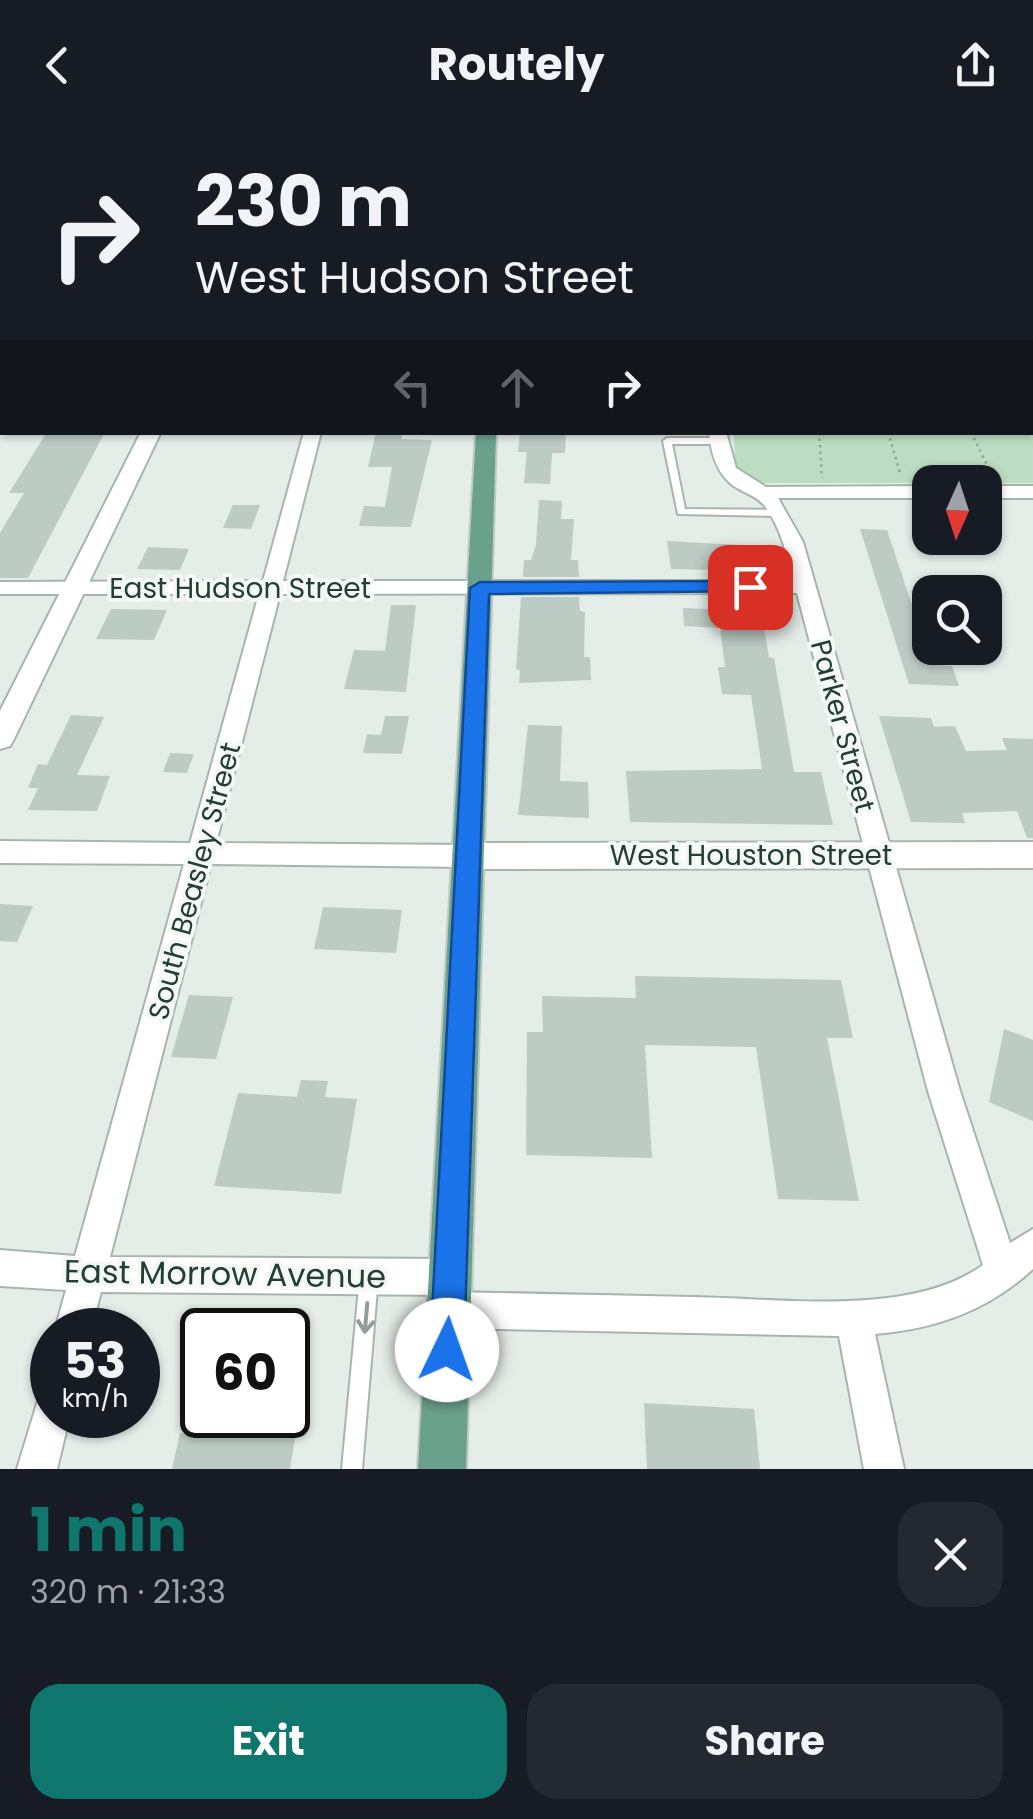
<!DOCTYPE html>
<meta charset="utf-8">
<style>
:root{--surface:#171b24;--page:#242831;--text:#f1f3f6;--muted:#9ea1a6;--accent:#0f766e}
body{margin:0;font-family:Poppins,sans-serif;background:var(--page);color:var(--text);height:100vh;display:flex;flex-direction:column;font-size:38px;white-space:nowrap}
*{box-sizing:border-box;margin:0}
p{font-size:32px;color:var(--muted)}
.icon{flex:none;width:55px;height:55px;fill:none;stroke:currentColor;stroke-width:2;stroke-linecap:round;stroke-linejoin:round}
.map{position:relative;height:1339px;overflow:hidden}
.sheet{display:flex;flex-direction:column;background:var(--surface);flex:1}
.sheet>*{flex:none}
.guide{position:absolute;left:0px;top:0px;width:1035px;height:305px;box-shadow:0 2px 8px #0004;background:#171b24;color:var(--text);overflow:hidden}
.needle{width:65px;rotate:183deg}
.buttons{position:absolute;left:912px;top:335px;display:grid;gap:20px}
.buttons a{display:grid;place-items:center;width:90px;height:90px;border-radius:20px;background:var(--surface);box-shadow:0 2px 8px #0004;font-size:50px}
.speed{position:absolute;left:30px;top:1178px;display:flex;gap:20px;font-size:50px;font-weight:700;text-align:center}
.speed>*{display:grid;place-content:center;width:130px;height:130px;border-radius:50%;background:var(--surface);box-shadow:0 2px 8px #0004;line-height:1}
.speed small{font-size:25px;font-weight:400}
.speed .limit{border:5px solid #111;border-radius:15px;background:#fff;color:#111}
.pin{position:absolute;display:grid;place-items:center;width:85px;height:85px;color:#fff;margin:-42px;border-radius:20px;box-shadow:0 5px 15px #0006}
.me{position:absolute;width:110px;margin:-55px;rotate:3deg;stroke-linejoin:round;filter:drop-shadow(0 0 8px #0008)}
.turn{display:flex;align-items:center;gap:35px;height:210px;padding:0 30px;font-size:45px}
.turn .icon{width:130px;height:130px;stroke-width:2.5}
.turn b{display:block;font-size:70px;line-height:85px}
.lanes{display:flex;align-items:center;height:95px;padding:0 30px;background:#0003;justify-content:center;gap:50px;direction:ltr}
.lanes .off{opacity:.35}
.round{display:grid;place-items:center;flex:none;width:105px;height:105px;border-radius:30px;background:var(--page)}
.head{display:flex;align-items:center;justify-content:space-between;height:170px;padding:0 30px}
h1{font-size:60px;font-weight:700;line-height:75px;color:var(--accent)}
.primary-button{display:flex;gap:20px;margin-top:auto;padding:20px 30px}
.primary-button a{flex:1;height:115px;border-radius:30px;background:var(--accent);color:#fff;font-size:40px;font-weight:700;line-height:115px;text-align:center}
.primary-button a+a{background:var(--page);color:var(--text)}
header{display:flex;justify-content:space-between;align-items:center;height:130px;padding:0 30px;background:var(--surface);font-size:45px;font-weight:700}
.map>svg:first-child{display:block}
.green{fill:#bdddc2}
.building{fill:#bccbc3}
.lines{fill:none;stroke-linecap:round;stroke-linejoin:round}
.service-casing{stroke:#a7b5ae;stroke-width:4}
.minor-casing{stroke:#a7b5ae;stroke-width:4}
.tertiary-casing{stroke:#a7b5ae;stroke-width:4}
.primary-casing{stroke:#c2c9c6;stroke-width:4}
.path{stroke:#85b09d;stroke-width:2.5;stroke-dasharray:2.5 4;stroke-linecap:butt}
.service{fill:#fff;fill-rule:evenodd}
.minor{fill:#fff;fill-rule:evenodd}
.tertiary{fill:#fff;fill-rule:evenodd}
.primary{fill:#6aa18d;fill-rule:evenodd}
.oneway{stroke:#929e9a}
.route{fill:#1a73e8;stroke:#114b97;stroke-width:2.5}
.labels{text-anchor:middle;stroke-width:8;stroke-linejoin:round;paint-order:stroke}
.street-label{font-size:28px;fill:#243e34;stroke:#f4f9f6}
.near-street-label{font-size:32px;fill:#243e34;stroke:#f4f9f6}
</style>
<header><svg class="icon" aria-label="back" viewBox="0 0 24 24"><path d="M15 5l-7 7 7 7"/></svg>Routely<svg class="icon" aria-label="share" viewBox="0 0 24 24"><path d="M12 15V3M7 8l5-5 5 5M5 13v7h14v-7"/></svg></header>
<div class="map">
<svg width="1033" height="1339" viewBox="0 0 1033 1339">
<rect width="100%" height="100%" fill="#e4ede8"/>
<polygon class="green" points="1033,58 1033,353 765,353 749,348 735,335 734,303 1032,302"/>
<g class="building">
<polygon points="47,302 105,302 28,448 0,448 0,403 24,363 9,363"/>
<polygon points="376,302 402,302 401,309 432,310 411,397 359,396 364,376 385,377 392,337 368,337"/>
<polygon points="520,302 566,302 565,323 552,323 550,354 524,353 527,322 518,322"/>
<polygon points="539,370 562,371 561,389 574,389 571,430 578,430 579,447 523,447 524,430 531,430 536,415"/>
<polygon points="233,375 260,375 251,399 223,398"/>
<polygon points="860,399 887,400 932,535 952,536 959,556 909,554"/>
<polygon points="667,411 758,416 763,436 711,435 712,440 671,439"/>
<polygon points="148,417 189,419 180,440 137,439"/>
<polygon points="521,467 579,467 580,481 585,482 584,527 590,527 591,550 519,553 520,540 516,539"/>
<polygon points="391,475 416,475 406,562 344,559 354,520 385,521"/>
<polygon points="683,478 761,481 769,527 774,528 794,642 821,642 833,695 630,692 626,641 762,639 751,565 722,564 718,537 725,537 720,498 684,496"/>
<polygon points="111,479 167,480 154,510 96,509"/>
<polygon points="71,585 104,587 77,645 110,646 97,681 28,680 38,658 28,658 38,634 47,635"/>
<polygon points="385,586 409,586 402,624 363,623 367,604 381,605"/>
<polygon points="879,586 931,588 934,597 955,596 966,621 1007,620 1002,608 1033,609 1033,708 1027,708 1017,681 962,683 965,693 911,692"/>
<polygon points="528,595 562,596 560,651 588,652 589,688 518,685"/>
<polygon points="170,623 194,624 187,643 163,642"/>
<polygon points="0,774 33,776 17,812 0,811"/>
<polygon points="323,777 402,780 396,823 314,819"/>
<polygon points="635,846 841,850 853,908 827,908 859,1071 778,1069 756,917 645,915 652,1028 526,1025 527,902 543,902 542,866 636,868"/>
<polygon points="189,865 233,867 216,929 171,927"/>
<polygon points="1004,899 1033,910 1033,991 989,972"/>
<polygon points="301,950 328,951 325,967 357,969 341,1064 214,1056 238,963 297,967"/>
<polygon points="644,1273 754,1279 760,1339 647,1339"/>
<polygon points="180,1303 295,1308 290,1339 172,1339"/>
</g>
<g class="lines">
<defs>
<g id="service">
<rect x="1032" y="95" width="1" height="4"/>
<rect x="1032" y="146" width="1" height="4"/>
<rect x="1032" y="187" width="1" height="4"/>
<rect x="1032" y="265" width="1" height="5"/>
<polygon points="667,308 718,308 722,311 718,314 672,314 685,379 778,380 783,383 778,386 678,384 663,311"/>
<polygon points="369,1138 375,1141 378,1147 362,1339 342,1339 360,1147 363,1141"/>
</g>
<g id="minor">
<polygon points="664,0 674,0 675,2 665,2"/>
<polygon points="852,0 862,0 863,2 853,2"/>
<rect x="1032" y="52" width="1" height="8"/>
<rect x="0" y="280" width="2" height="10"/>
<path d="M304 302H321L283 451H793C787 425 781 397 764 375 756 366 747 364 737 358 717 346 711 324 709 302H726L736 338 766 357 930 356V368H778L803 412 960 961 1010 1113 1033 1099V1139C988 1180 937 1199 875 1204L904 1339H864L839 1206 449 1198 436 1193 431 1180 436 1167 443 1165 101 1162 91 1200H55L66 1160 0 1156V1120L75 1126 184 734 0 733V711L190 713 259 464H0V452L263 451ZM797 463 928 961 983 1135C910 1188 779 1168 692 1167 614 1165 535 1164 456 1162L462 1159 468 1147 462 1135 450 1129 110 1127 211 734 469 737 478 734 482 726 478 718 469 715 216 713 280 464Z"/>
<rect x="985" y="356" width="48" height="12"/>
<polygon points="52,1261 52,1285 70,1285 57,1339 17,1339 39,1267"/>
</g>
<g id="tertiary">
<polygon points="141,302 161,302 14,609 10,616 0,619 0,581"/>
<polygon points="1033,712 1033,738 469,739 458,735 453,726 458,717 469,713"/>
</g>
<g id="primary">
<rect x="491" y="0" width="12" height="2"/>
<polygon points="476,302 496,302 466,1339 418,1339"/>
</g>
</defs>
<use href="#service" class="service-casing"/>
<use href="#minor" class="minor-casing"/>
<use href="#tertiary" class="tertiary-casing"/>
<use href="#primary" class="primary-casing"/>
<g class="path">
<polyline points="819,302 822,348"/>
<polyline points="888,302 901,346"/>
<polyline points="971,302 991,343"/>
</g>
<use href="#service" class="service"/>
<use href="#minor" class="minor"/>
<use href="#tertiary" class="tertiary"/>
<use href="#primary" class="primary"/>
</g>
<defs><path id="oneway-shaft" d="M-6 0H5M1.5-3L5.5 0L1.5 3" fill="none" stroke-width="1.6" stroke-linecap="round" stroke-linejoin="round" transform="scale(2.5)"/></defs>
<use class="oneway" href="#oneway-shaft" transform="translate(366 1188) rotate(95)"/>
<polygon class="route" points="750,451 757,453 757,461 489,464 464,1220 459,1232 447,1237 435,1232 430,1220 470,458 480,452"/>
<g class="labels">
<g class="street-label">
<text x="240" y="468">East Hudson Street</text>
<text transform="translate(843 596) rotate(75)" y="10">Parker Street</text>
<text x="751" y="735">West Houston Street</text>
<text transform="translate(194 751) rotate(-75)" y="10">South Beasley Street</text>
</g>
<g class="near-street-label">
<text transform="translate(225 1144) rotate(1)" y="11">East Morrow Avenue</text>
</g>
</g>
</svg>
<div class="buttons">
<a><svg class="needle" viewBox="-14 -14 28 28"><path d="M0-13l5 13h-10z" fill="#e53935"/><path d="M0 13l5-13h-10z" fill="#9ea1a6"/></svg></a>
<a><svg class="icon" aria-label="search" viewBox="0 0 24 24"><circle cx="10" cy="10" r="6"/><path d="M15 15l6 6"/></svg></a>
</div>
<div class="speed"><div>53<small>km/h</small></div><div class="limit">60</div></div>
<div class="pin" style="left:750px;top:457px;background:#d93025"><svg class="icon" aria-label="arrive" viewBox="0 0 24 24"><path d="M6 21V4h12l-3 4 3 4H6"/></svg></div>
<svg class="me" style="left:447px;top:1220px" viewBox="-20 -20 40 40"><circle r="19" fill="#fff"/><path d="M0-13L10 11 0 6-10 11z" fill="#1a73e8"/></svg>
<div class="guide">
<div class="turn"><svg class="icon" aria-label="right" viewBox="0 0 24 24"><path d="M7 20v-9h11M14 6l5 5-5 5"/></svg><div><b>230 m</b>West Hudson Street</div></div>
<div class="lanes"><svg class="icon off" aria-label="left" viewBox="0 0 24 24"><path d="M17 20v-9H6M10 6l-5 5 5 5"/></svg><svg class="icon off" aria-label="ahead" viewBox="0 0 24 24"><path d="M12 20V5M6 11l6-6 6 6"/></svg><svg class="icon" aria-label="right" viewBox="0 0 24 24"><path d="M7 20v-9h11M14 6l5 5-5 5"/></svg></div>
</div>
</div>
<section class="sheet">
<div class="head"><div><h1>1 min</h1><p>320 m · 21:33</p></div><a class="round"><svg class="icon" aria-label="close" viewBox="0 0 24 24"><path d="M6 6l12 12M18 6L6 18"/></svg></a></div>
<div class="primary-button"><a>Exit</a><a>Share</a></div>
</section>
